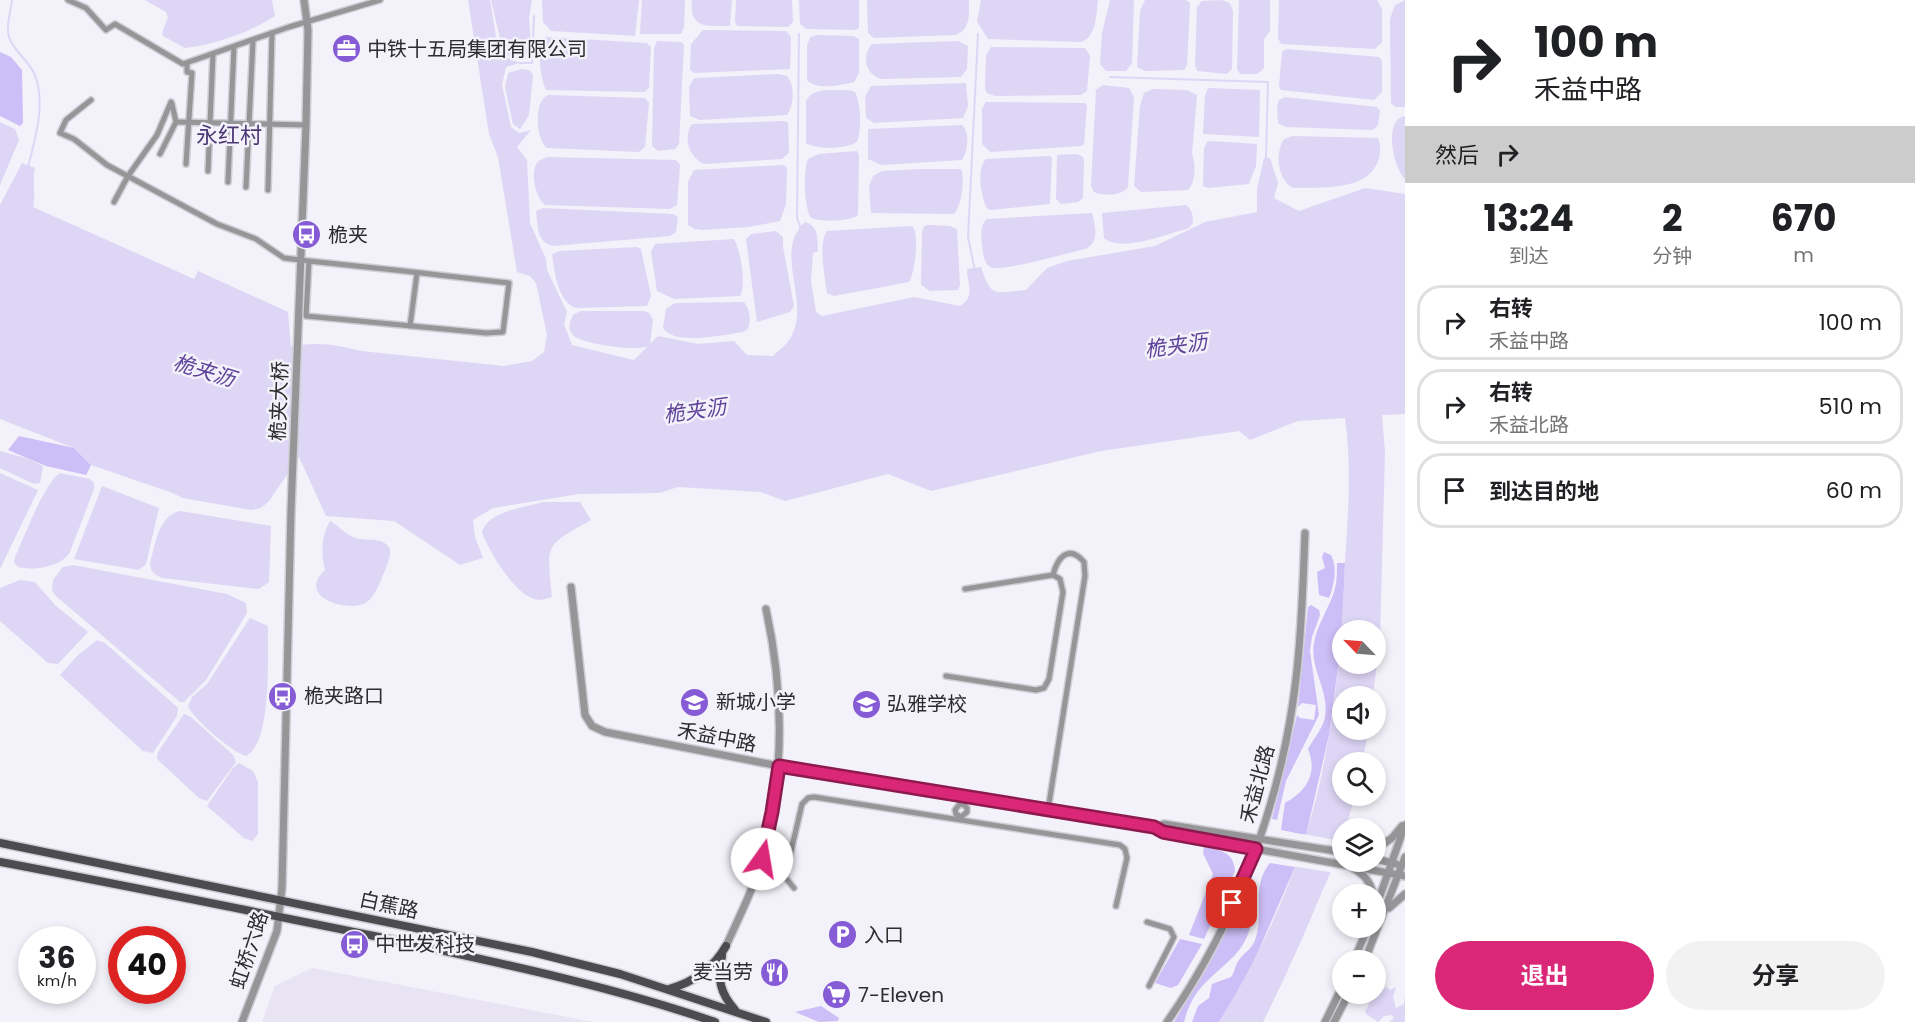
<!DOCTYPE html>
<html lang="zh">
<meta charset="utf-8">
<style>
:root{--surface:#fff;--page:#f2f2f2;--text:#202124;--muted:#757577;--line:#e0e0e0;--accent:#db2777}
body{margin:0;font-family:Poppins,"Noto Sans SC",sans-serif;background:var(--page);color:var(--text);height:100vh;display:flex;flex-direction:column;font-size:22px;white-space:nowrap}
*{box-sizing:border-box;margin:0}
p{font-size:20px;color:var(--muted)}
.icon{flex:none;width:33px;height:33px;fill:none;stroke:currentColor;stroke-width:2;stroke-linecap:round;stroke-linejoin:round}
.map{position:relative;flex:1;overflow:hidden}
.side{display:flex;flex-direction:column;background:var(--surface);width:510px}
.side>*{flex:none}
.banner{background:#fff;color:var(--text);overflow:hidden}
.needle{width:39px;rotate:295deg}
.fabs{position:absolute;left:1332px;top:620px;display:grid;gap:12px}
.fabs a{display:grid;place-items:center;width:54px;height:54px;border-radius:50%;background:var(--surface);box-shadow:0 3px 9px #0003;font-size:30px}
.speed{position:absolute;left:18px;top:926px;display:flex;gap:12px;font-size:30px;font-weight:700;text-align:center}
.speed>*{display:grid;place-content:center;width:78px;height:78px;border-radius:50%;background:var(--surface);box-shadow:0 3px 9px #0003;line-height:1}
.speed small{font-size:15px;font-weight:400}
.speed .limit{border:9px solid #d22;background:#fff;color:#111}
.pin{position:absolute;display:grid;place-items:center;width:51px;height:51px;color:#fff;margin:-26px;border-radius:12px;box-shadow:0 3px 9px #0006}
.me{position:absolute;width:66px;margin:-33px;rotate:13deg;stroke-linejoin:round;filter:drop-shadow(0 0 4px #0008)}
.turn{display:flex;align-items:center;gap:21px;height:126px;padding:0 30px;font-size:27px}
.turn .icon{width:78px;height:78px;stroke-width:2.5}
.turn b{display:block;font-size:42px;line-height:51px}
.then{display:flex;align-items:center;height:57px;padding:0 30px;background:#0003;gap:12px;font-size:22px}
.eta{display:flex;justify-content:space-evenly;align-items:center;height:102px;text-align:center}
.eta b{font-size:36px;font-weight:700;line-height:42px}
.cta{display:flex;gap:12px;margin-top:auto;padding:12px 30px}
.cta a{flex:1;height:69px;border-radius:36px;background:var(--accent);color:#fff;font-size:24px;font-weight:700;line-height:69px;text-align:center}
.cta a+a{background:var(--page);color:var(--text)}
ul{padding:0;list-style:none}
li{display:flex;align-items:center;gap:18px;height:75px;margin:0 12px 9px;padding:0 18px;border:3px solid var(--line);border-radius:24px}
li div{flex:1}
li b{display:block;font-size:22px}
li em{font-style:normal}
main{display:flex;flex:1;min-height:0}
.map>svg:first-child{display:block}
.built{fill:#e8e4f3}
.green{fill:#ccbef6}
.water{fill:#ddd6f5;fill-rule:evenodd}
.pier{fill:#f3f1f9}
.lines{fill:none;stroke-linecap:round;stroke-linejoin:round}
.stream{stroke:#ddd6f5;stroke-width:2}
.minor-casing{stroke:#cfced5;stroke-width:8}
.tertiary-casing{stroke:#cfced5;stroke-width:10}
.primary-casing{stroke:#cfced5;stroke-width:11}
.minor{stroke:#969699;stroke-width:5}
.tertiary{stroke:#969699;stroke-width:7}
.primary{stroke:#4c4b50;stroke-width:8}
.route-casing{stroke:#8e194d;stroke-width:15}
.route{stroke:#db2777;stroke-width:10}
.labels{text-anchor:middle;stroke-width:5;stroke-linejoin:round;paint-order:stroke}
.poi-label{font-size:20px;fill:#2d2c2f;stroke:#f3f1f9;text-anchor:start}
.street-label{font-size:20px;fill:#2d2c2f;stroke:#f3f1f9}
.water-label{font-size:21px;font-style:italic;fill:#60439a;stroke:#f3f1f9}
.quarter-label{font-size:22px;fill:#4b3874;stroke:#f3f1f9}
</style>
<main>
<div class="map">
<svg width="1405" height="1022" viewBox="0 0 1405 1022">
<rect width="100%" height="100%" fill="#f3f1f9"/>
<polygon class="built" points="312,968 593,1022 262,1022 275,986"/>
<g class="green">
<polygon points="0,52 11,57 22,70 23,123 20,126 0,116"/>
<polygon points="19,436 74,448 91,465 86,475 46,466 8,450"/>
<path d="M1324 552 1331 555C1338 569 1334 585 1329 598L1319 595 1317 572 1325 568 1322 557Z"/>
<path d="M1337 563H1345L1342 637 1329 735 1306 835 1281 830 1285 803C1307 791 1318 773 1308 749 1313 740 1321 730 1324 721 1332 693 1309 670 1314 643 1317 626 1327 611 1333 595 1337 585 1337 574 1337 563Z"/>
<polygon points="1311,605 1319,610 1320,615 1312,637 1310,651 1319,715 1286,781 1277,820 1272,819 1297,715 1300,718 1314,720 1316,705 1302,703 1298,707 1308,607"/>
<path d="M1204 847C1220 850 1234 852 1235 871L1204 939 1189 935 1213 874 1203 853Z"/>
<path d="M1270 863 1295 867 1247 977 1219 1022H1192L1198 1006 1209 998 1212 984 1231 977C1235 972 1235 965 1239 960 1245 951 1253 949 1256 937 1264 911 1251 886 1270 863Z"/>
<path d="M1251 876C1255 903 1256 934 1234 956 1211 979 1193 987 1184 1022H1174L1212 959Z"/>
<polygon points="1180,939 1202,944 1178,985 1171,988 1155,983"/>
<polygon points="821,1006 839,1018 838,1021 819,1022 795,1012"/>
</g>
<g class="water">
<path d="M145 0H272L275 16C251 32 215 45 185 48L163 36 162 33 168 17 166 12Z"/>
<path d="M468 0H490L498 49 501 55 520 63 506 67 502 85 511 127 519 133 531 130 517 147 527 160 530 223 546 259 547 270 567 312 564 324 572 345 634 360 648 346C637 352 584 344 574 336 567 330 569 321 574 314L581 311H644L649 313 653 320 650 344 658 336 698 344 734 341 747 355 773 356C779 350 789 343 792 335 810 299 773 252 805 222 819 227 817 237 818 251L813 253 811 281 816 312 822 316 914 297 960 306C976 296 967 284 967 269L981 267C992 300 995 292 1026 290L1047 268 1067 261 1155 246 1205 222 1257 212V189L1264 158H1270L1278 183 1274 198 1299 211 1365 188 1405 194V414L1382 415 1385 452 1380 637 1373 696H1342V729H1369L1362 762H1342V795H1355L1346 828H1342C1342 850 1330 874 1321 894 1303 938 1284 980 1263 1022H1219C1254 965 1285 902 1305 837 1333 751 1341 653 1345 563 1348 514 1352 468 1345 418L1298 421 1250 440 1239 431 1101 451 931 491 888 474 785 501 761 492 678 487 659 493 579 494 493 508 473 520 475 537 483 558 460 565 394 521 326 516 299 457 269 501 261 508 251 510 183 498 170 492 91 465 74 448 0 419V205L22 163 35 168C32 182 36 193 33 207L194 279 198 271 288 312 291 347C314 341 338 345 361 351L504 366 532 361 544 352 547 335 536 283 530 276 517 272 498 157 489 134ZM1342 630H1376V663H1342Z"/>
<polygon points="491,0 532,0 529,18 531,45 526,54 509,56 503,51"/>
<polygon points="542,0 639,0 635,36 551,31 543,22"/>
<polygon points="642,0 685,0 684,28 681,34 640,34"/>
<path d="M692 0H732L730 26C707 26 689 29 692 0Z"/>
<polygon points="736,0 792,0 793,22 788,27 737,26 735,22"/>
<polygon points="799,0 859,0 859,28 855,30 806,29 800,24"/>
<path d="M867 0H969C969 14 971 30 955 35L874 38 868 33Z"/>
<path d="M981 0H1098C1096 14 1097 37 1081 42L988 39 977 22Z"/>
<polygon points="1110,0 1134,0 1132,63 1126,71 1106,71 1100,64 1102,33"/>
<polygon points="1145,0 1186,0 1190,3 1187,65 1184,70 1145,71 1137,67 1140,11"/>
<polygon points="1222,0 1230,3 1233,11 1232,69 1227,74 1197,71 1195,65 1197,7 1202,1"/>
<polygon points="1239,0 1270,0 1270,31 1264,39 1264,68 1257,74 1240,74 1237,69"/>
<polygon points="1279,0 1377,0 1382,9 1382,42 1375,49 1281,44 1278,38"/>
<polygon points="1405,0 1405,107 1395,107 1391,103 1390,19 1395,5"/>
<polygon points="703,30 786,31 791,37 790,69 694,73 690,70 691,44"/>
<path d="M817 35 853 36 859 39V73L854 82C842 85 816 91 807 80V46L810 37Z"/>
<path d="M546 37 647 43 651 47 649 88 644 92 546 90C540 77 536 49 546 37Z"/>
<polygon points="657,41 682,42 684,45 679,144 675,149 658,151 652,146 654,48"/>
<path d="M958 41 968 46 967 69 961 77 881 79C866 75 861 56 872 44Z"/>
<polygon points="991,47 1085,48 1090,56 1087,91 1081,95 995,96 987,93 985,89 986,55"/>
<polygon points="1287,49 1379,57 1382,61 1382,92 1374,100 1281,90 1279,86 1282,52"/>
<polygon points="521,69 529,70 533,75 529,115 520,129 513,124 505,87 508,73"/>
<path d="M778 74 787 76C795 85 794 106 787 115L700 120 690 116 689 87 694 78Z"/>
<polygon points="966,83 968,106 963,118 874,123 866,118 865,97 871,86"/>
<path d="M1103 85 1129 88 1134 97 1128 187C1122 196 1103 196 1094 192L1091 186 1096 90Z"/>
<polygon points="1208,88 1260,90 1259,137 1203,134 1205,96"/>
<path d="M1153 89 1187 90 1197 95 1192 154C1196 164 1196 182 1188 190L1141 192 1134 186 1140 106 1144 93Z"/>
<path d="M848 90 855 92C861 104 862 130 857 142 846 149 817 150 806 143V101C813 86 834 91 848 90Z"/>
<path d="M548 95 645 98 649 103 645 147 639 152 547 148C536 140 533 101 548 95Z"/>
<polygon points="1285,97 1377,107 1380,111 1378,125 1373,130 1286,127 1278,123 1277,107 1279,100"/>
<polygon points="986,102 1085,103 1087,106 1084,144 1081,146 990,152 982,144 982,109"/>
<path d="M1405 116V179C1393 168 1383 119 1405 116Z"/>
<path d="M783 121 788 122 789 153 782 159 704 164C690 158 682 138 692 124Z"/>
<polygon points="0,122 15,129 19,140 0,185"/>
<path d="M962 125C970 132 968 151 962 160L881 165 868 159V129Z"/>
<path d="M1293 136 1378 138C1381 146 1381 153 1378 161 1367 192 1319 187 1293 188 1277 179 1275 153 1284 139Z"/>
<polygon points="1212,141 1257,144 1256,166 1249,184 1208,188 1203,186 1204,148 1207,142"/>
<path d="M857 151 859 155 858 215C848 222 823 222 811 218 804 208 803 170 808 159L819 154Z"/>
<polygon points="1077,154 1083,157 1084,161 1083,198 1078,202 1061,204 1056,199 1057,155"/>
<path d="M1050 156 1052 158 1050 204 991 210 987 209C981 196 976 170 986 159Z"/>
<path d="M547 157 676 160 680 165 677 205 670 209 545 205C536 198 529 171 538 162 539 160 545 158 547 157Z"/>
<polygon points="784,165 787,168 786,204 780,221 749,227 703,230 695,229 688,225 688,182 694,170"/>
<path d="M922 169H961C965 180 962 204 954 214L871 213 869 187 873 176 882 171Z"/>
<path d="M1186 205C1192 209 1193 216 1193 223L1189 228C1167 234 1121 253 1104 238L1102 213Z"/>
<path d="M543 208 673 214 678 217 676 232 670 236 553 246C536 242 538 226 536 211Z"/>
<path d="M1092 213C1095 226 1100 241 1086 249 1070 252 1000 273 990 267 983 262 983 252 982 245 981 236 980 225 987 219Z"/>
<polygon points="929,225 950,226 957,229 960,285 958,290 930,291 921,285 922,232 924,226"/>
<path d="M912 226C920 232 915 273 909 282L834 296 827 293C825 278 818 243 827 231Z"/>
<polygon points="776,231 783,237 783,247 794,306 790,312 757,322 746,239 751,234"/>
<path d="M734 239C740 249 747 285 740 296L674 299 657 291 651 252 655 244Z"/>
<path d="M637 247 641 249 651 296 647 306 577 308C558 304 554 270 552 254L560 251Z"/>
<path d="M744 302C750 309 752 322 747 330L742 332C724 335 674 346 663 328L666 309 675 303Z"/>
<polygon points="0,451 29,459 43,466 40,483 34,484 0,468"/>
<polygon points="0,473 38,490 0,569"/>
<path d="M60 473 90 479 94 483V489L70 552C61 567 34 571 18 567L14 562 15 557C24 538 44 483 60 473Z"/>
<polygon points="102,486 159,508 146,564 139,570 74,559"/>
<path d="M544 502H580L591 520C543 547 547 543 552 597 548 598 542 600 538 600 515 597 490 552 482 533 486 511 526 507 544 502Z"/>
<path d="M180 511 271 526 269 582 259 589 162 578C154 574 151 572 150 564 155 545 158 516 180 511Z"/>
<path d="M330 521C338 525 345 534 353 537 363 542 379 536 388 546 393 552 388 561 386 568 381 579 376 597 365 603 346 613 296 596 325 570 321 553 321 536 330 521Z"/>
<polygon points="73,565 227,594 246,603 247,613 206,680 184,702 180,702 56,596 52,591 53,580 63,567"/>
<polygon points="20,580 35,582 55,605 88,632 58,664 48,663 0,621 0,588"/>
<path d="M250 618 268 626C267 655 273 742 246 756 233 753 192 718 188 706L192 697 207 684Z"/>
<polygon points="97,640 105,643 178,708 177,716 153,753 143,751 60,675 78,655"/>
<polygon points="184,714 191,717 233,755 236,762 207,801 199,798 157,759 158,752"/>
<polygon points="239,763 253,771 258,782 258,834 252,841 244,838 207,806 233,768"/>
<polygon points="1386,987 1390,990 1396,987 1393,997 1396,1008 1404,1004 1405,995 1405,1022 1389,1022 1394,1018 1392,1015 1384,1016 1378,1022 1366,1014 1365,1010 1368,1007 1371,995 1375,999"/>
</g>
<polygon class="pier" points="1303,834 1342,841 1334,873 1292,866"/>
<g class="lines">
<g class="stream">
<path d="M12 0C11 10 7 22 8 32 10 49 29 60 35 75 46 104 35 139 28 167"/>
<polyline points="799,34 797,218 801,229"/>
<polyline points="520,63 532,63 534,16"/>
<polyline points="1110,77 1268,82 1266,158"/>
<polyline points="975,271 968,237 978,34"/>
</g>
<defs>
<g id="minor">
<polyline points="68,0 86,8 106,30 115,24 183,64 289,27 380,0"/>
<path d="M91 100 66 120 60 133 74 139 107 165 217 224 256 239 284 258 309 261C376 268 442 275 509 283L503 332 486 333 306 316 309 261"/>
<polyline points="176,122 306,125"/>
<polyline points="160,154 176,122 172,104"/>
<polyline points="186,164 192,73 187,72 187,63"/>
<polyline points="208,171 213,54"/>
<polyline points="228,182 234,47"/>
<polyline points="246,187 253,40"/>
<polyline points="268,190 272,33"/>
<polyline points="114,202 128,176 157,135 171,102"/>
<polyline points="410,326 417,273"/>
<polyline points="946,676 1036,690 1044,688 1049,679 1063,592 1060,579 1053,575 965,589"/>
<polyline points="963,804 967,808 967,812 961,817 956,814 955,810 959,805 963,804 964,796"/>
<path d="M1048 810 1085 576 1084 562C1068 543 1057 559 1053 575"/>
<polyline points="794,888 785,877 802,804 808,798 814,797 1120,845 1125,849 1127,858 1116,906"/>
<polyline points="1147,922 1170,929 1174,937 1149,986"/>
</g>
<g id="tertiary">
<polyline points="571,587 585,715 592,726 605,732 779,766 1154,827 1163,832 1405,876"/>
<polyline points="1154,827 1164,824 1342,852"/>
<polyline points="1376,849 1392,838 1402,826"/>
<polyline points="1376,859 1396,864"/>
<path d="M1351 867C1363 874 1370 880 1373 894"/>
<polyline points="1376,907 1405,825"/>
<polyline points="1389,908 1405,894"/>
<path d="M726 946C739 917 754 888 762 858 785 775 784 692 766 609"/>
<polyline points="1354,960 1368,927"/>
<polyline points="1365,960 1405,857"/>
<polyline points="242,1022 277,931 282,888 291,511 306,125 308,30 304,0"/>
<path d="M1167 1022C1237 922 1282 800 1296 679 1302 630 1303 582 1305 533"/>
<polyline points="1325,1022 1342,987"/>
<polyline points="1334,1022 1349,993"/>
</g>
<g id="primary">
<polyline points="0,843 532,952 620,974 766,1022"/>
<path d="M0 862C128 886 256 912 384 938 495 962 607 985 715 1022"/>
<path d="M722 956C717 979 720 993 735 1010"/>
<path d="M669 989C694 982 713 969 726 946"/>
</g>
</defs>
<use href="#minor" class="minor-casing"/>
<use href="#tertiary" class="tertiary-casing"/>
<use href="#primary" class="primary-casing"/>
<use href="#minor" class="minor"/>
<use href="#tertiary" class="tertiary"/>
<use href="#primary" class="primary"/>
</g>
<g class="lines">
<defs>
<polyline id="route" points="762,859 772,812 779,766 1154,827 1163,832 1256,849 1232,903"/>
</defs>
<use href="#route" class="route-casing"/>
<use href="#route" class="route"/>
</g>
<defs>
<symbol id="office-disc" viewBox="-11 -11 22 22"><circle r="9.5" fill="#855cd5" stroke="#f3f1f9"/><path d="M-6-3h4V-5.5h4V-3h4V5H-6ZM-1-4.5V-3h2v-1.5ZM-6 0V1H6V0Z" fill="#fff"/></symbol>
<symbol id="bus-disc" viewBox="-11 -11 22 22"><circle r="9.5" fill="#855cd5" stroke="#f3f1f9"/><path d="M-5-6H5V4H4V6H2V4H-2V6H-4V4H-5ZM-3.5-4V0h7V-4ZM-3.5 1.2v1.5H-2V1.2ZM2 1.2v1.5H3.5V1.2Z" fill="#fff"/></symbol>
<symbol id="school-disc" viewBox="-11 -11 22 22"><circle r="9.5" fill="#855cd5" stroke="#f3f1f9"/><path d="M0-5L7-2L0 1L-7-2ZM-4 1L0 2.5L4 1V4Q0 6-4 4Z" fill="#fff"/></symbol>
<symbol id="parking-disc" viewBox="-11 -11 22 22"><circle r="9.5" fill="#855cd5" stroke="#f3f1f9"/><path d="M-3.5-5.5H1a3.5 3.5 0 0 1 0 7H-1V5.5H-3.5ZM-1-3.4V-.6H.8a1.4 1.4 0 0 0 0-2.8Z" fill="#fff"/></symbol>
<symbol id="restaurant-disc" viewBox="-11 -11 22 22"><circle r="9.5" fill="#855cd5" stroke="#f3f1f9"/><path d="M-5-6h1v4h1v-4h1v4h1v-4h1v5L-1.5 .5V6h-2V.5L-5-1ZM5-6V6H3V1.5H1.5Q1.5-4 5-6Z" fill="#fff"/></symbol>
<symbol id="supermarket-disc" viewBox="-11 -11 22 22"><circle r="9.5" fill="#855cd5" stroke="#f3f1f9"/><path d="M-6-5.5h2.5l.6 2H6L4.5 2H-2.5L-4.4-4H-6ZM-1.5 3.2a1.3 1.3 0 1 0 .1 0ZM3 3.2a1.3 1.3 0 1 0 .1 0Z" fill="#fff"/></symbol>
</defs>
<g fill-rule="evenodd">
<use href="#office-disc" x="330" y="32" width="33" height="33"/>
<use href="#bus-disc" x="290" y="218" width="33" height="33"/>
<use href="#bus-disc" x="266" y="680" width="33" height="33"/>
<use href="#school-disc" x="678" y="686" width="33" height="33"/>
<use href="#school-disc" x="850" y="688" width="33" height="33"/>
<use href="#parking-disc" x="826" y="918" width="33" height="33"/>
<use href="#bus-disc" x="338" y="928" width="33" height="33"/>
<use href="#restaurant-disc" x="758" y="956" width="33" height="33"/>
<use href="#supermarket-disc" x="820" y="978" width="33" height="33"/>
</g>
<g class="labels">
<g class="poi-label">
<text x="367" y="56">中铁十五局集团有限公司</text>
<text x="328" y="242">桅夹</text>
<text x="304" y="703">桅夹路口</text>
<text x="716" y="709">新城小学</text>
<text x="887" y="711">弘雅学校</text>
<text x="864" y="942">入口</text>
<text x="375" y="951">中世发科技</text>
<text x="753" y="979" text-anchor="end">麦当劳</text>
<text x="858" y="1002">7-Eleven</text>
</g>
<g class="street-label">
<text transform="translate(279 401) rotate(-88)" y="7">桅夹大桥</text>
<text transform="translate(717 737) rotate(11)" y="7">禾益中路</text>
<text transform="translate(1257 784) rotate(-75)" y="7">禾益北路</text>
<text transform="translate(389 905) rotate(12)" y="7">白蕉路</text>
<text transform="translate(249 950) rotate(-72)" y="7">虹桥六路</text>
</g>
<g class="water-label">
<text transform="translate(1176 346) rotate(-8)" y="7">桅夹沥</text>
<text transform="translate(204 371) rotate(17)" y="7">桅夹沥</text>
<text transform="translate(695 411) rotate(-8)" y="7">桅夹沥</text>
</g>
<g class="quarter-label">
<text x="229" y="143">永红村</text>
</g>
</g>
</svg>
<div class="fabs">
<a><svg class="needle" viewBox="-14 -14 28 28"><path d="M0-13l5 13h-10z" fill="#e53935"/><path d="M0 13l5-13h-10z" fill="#757577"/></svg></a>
<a><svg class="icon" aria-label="sound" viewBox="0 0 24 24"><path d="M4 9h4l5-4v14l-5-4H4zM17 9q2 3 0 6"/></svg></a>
<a><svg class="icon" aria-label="search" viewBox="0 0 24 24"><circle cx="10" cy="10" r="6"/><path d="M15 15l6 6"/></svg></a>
<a><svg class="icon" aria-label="layers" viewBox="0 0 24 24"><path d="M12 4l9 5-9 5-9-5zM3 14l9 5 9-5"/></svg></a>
<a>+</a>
<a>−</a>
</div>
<div class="speed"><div>36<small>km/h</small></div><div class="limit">40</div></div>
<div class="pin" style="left:1232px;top:903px;background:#d93025"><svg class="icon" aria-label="arrive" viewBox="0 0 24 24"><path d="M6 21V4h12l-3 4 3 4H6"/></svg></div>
<svg class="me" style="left:762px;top:859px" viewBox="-20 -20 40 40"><circle r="19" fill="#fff"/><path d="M0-13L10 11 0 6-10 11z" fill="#db2777"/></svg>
</div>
<section class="side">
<div class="banner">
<div class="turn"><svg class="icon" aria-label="right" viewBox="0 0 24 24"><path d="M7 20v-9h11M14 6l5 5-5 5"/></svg><div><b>100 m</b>禾益中路</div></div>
<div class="then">然后<svg class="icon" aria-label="right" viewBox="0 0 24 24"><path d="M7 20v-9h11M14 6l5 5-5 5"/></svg></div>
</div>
<div class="eta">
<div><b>13:24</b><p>到达</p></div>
<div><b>2</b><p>分钟</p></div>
<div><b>670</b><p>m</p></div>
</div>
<ul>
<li><svg class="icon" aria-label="right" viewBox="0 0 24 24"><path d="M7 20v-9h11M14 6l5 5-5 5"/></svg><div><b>右转</b><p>禾益中路</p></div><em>100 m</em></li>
<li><svg class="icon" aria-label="right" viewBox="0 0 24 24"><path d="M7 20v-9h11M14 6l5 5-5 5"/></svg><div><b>右转</b><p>禾益北路</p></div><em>510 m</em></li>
<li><svg class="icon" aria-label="arrive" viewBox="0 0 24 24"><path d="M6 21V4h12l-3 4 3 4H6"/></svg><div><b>到达目的地</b></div><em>60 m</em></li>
</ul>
<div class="cta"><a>退出</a><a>分享</a></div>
</section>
</main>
